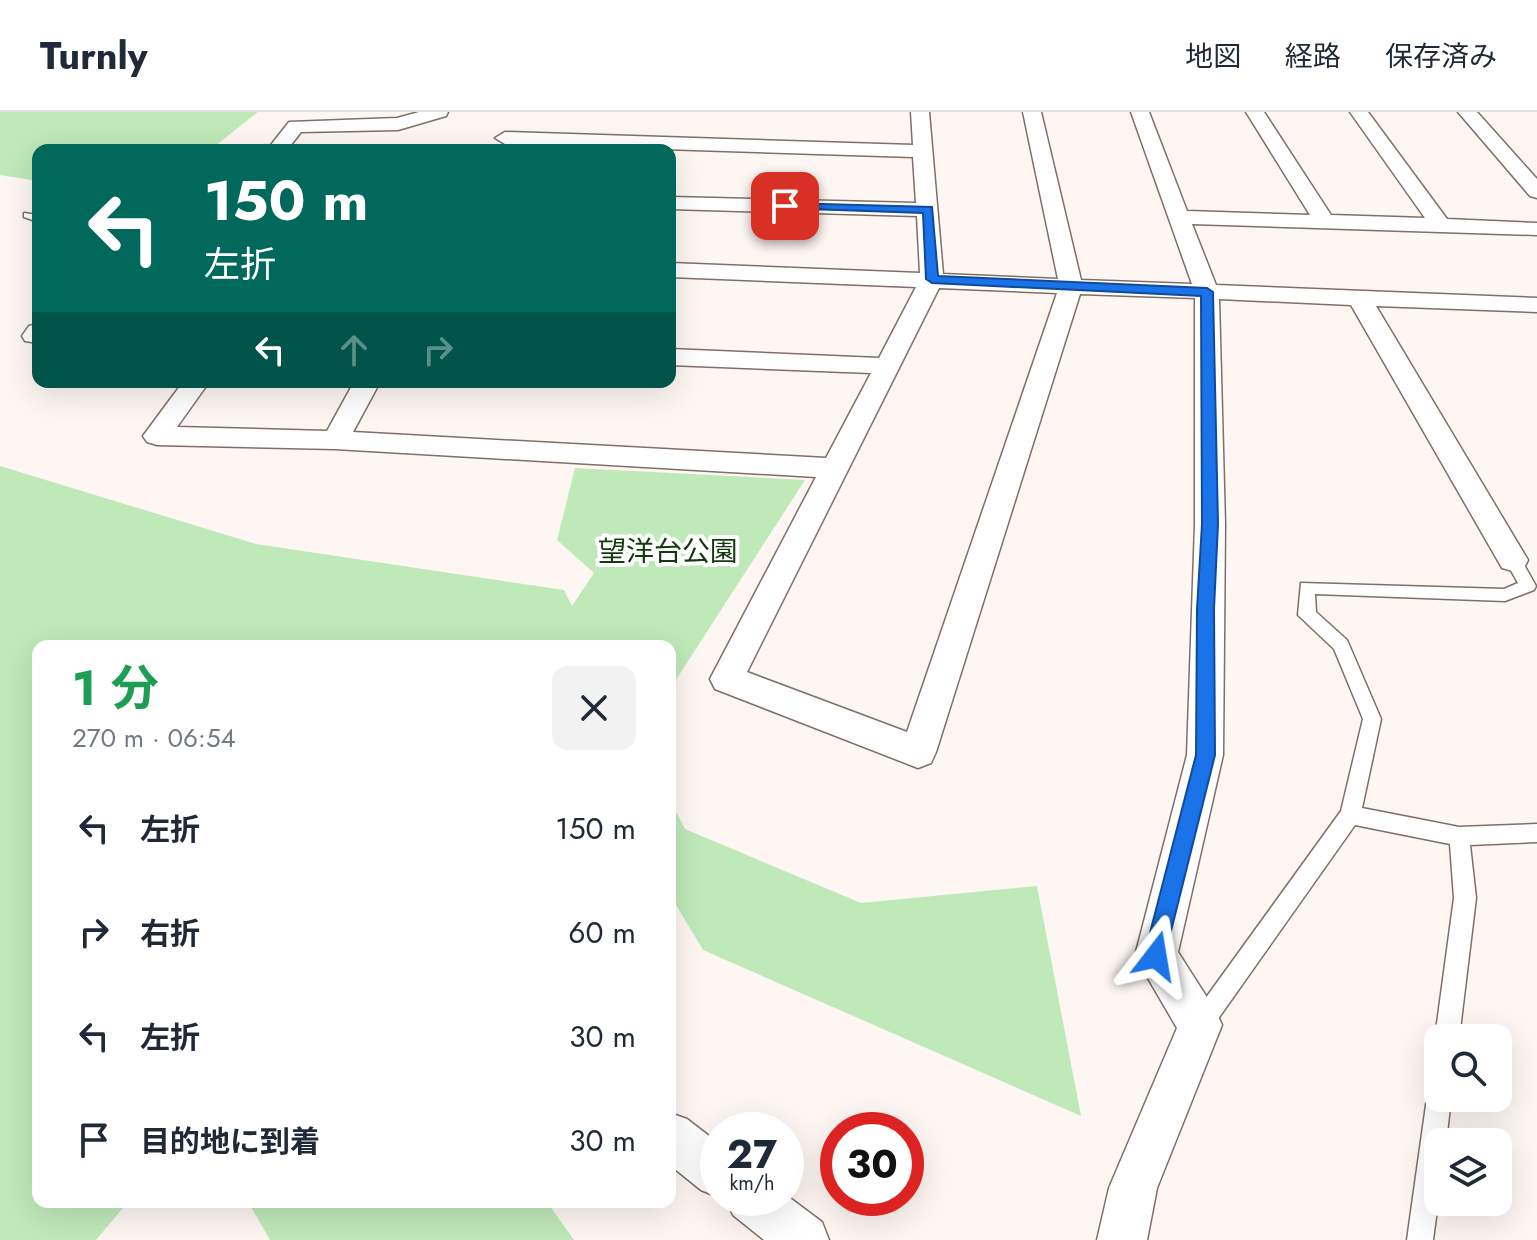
<!DOCTYPE html>
<html lang="ja">
<meta charset="utf-8">
<style>
:root{--surface:#fff;--page:#f2f2f3;--text:#1f2937;--muted:#747a83;--line:#e0e1e3}
body{margin:0;font-family:Jost,"Noto Sans JP",sans-serif;background:var(--page);color:var(--text);height:100vh;display:flex;flex-direction:column;font-size:30px;white-space:nowrap}
*{box-sizing:border-box;margin:0}
p{font-size:26px;color:var(--muted)}
.icon{flex:none;width:44px;height:44px;fill:none;stroke:currentColor;stroke-width:2;stroke-linecap:round;stroke-linejoin:round}
.map{position:relative;flex:1;overflow:hidden}
.panel{position:absolute;left:32px;top:528px;width:644px;height:568px;display:flex;flex-direction:column;background:var(--surface);border-radius:16px;box-shadow:0 8px 32px #0002}
.panel>*{flex:none}
.hud{position:absolute;left:32px;top:32px;width:644px;height:244px;border-radius:16px;box-shadow:0 8px 32px #0002;background:#00695c;color:#fff;overflow:hidden}
.tools{position:absolute;left:1424px;top:912px;display:grid;gap:16px}
.tools a{display:grid;place-items:center;width:88px;height:88px;border-radius:16px;background:var(--surface);box-shadow:0 8px 32px #0002;font-size:40px}
.speed{position:absolute;left:700px;top:1000px;display:flex;gap:16px;font-size:40px;font-weight:700;text-align:center}
.speed>*{display:grid;place-content:center;width:104px;height:104px;border-radius:50%;background:var(--surface);box-shadow:0 8px 32px #0002;line-height:1}
.speed small{font-size:20px;font-weight:400}
.speed .limit{border:12px solid #d22;background:#fff;color:#111}
.pin{position:absolute;display:grid;place-items:center;width:68px;height:68px;color:#fff;margin:-34px;border-radius:16px;box-shadow:0 4px 12px #0006}
.me{position:absolute;width:88px;margin:-44px;rotate:14deg;stroke-linejoin:round;filter:drop-shadow(0 0 6px #0008)}
.turn{display:flex;align-items:center;gap:28px;height:168px;padding:0 40px;font-size:36px}
.turn .icon{width:104px;height:104px;stroke-width:2.5}
.turn b{display:block;font-size:56px;line-height:68px}
.lanes{display:flex;align-items:center;height:76px;padding:0 40px;background:#0003;justify-content:center;gap:40px;direction:ltr}
.lanes .off{opacity:.35}
.round{display:grid;place-items:center;flex:none;width:84px;height:84px;border-radius:16px;background:var(--page)}
.head{display:flex;align-items:center;justify-content:space-between;height:136px;padding:0 40px}
h1{font-size:48px;font-weight:700;line-height:60px;color:#1e9e55}
ul{padding:0;list-style:none}
li{display:flex;align-items:center;gap:24px;height:104px;padding:0 40px}
li div{flex:1}
li b{display:block;font-size:30px}
li em{font-style:normal}
header{display:flex;align-items:center;gap:48px;box-sizing:border-box;height:112px;padding:0 40px;background:var(--surface);border-bottom:2px solid var(--line)}
header strong{font-size:38px}
nav{display:flex;gap:44px;margin-inline-start:auto;font-size:28px}
.map>svg:first-child{display:block}
.green{fill:#bfe9b9}
.lines{fill:none;stroke-linecap:round;stroke-linejoin:round}
.service-casing{stroke:#806f67;stroke-width:3}
.minor-casing{stroke:#806f67;stroke-width:3}
.service{fill:#fff;fill-rule:evenodd}
.minor{fill:#fff;fill-rule:evenodd}
.route{fill:#1a73e8;stroke:#114b97;stroke-width:2}
.labels{text-anchor:middle;stroke-width:8;stroke-linejoin:round;paint-order:stroke}
.park-label{font-size:28px;fill:#103b0a;stroke:#fff}
</style>
<header>
<strong>Turnly</strong>
<nav><a>地図</a><a>経路</a><a>保存済み</a></nav>
</header>
<div class="map">
<svg width="1537" height="1128" viewBox="0 0 1537 1128">
<rect width="100%" height="100%" fill="#fef6f2"/>
<g class="green">
<polygon points="0,0 258,0 210,38 38,38 38,69 0,63"/>
<polygon points="0,354 256,432 564,478 572,494 594,461 557,428 575,356 805,368 670,577 670,534 38,534 38,1090 128,1090 96,1128 0,1128"/>
<polygon points="670,688 685,717 861,791 1037,774 1081,1004 703,838 670,783"/>
<polygon points="248,1090 547,1090 574,1128 270,1128"/>
</g>
<g class="lines">
<defs>
<g id="service">
<polygon points="24,101 38,103 38,110 24,105"/>
<polygon points="1513,442 1519,444 1536,474 1534,478 1505,489 1315,482 1316,500 1347,528 1381,607 1362,696 1459,715 1537,712 1537,730 1470,733 1476,786 1459,926 1438,926 1438,932 1435,926 1454,786 1450,732 1355,713 1208,921 1200,925 1192,921 1188,913 1192,905 1341,699 1363,607 1334,537 1298,503 1301,471 1504,477 1518,471 1505,448"/>
<polygon points="1438,974 1438,986 1451,986 1446,1030 1438,1030 1438,1090 1433,1128 1407,1128 1427,986 1430,977"/>
</g>
<g id="minor">
<polygon points="419,0 448,0 446,4 398,18 301,20 287,38 267,38 289,10 397,6"/>
<path d="M911 0H929L943 162 1058 167 1023 0H1041L1081 168 1192 172 1131 0H1149L1187 99 1310 103 1246 0H1264L1331 103 1425 106 1350 0H1368L1447 107 1537 111V123L1192 112 1216 173 1537 186V200L1376 194 1528 448 1524 456 1513 459 1502 456 1351 193 1219 187 1225 412 1223 643 1178 840 1215 898 1222 913 1157 1076 1147 1128H1097L1109 1076 1177 916 1135 844 1187 643 1195 412V186L1080 182 936 640 931 651 918 656 715 577 710 567 816 365 335 337 157 333 147 330 143 324 183 270H209L177 315 327 319 354 270H380L353 320 826 346 871 261 670 253V237L879 246 916 175 670 165V151L920 161 917 104 670 97V85L916 91 913 45 505 32 495 26 505 20 913 33ZM939 176 1057 181 907 620 747 560Z"/>
<polygon points="1458,0 1477,0 1537,67 1537,86 1530,84"/>
<polygon points="38,212 38,231 25,229 22,224 29,214"/>
<polygon points="670,1001 687,1007 718,1031 718,1085 701,1078 670,1053"/>
<polygon points="786,1083 822,1110 829,1128 764,1128 733,1103 726,1086 786,1086"/>
</g>
</defs>
<use href="#service" class="service-casing"/>
<use href="#minor" class="minor-casing"/>
<use href="#service" class="service"/>
<use href="#minor" class="minor"/>
</g>
<polygon class="route" points="785,91 932,95 938,164 1207,176 1213,180 1218,412 1214,497 1215,643 1163,851 1156,855 1148,851 1144,844 1196,643 1197,497 1202,412 1201,184 932,171 926,167 923,101 781,96 781,92"/>
<g class="labels">
<g class="park-label">
<text x="668" y="449">望洋台公園</text>
</g>
</g>
</svg>
<div class="tools">
<a><svg class="icon" aria-label="search" viewBox="0 0 24 24"><circle cx="10" cy="10" r="6"/><path d="M15 15l6 6"/></svg></a>
<a><svg class="icon" aria-label="layers" viewBox="0 0 24 24"><path d="M12 4l9 5-9 5-9-5zM3 14l9 5 9-5"/></svg></a>
</div>
<div class="speed"><div>27<small>km/h</small></div><div class="limit">30</div></div>
<div class="pin" style="left:785px;top:94px;background:#d93025"><svg class="icon" aria-label="arrive" viewBox="0 0 24 24"><path d="M6 21V4h12l-3 4 3 4H6"/></svg></div>
<svg class="me" style="left:1156px;top:844px" viewBox="-20 -20 40 40"><path d="M0-17L14 15 0 8-14 15z" fill="#1a73e8" stroke="#fff" stroke-width="4"/></svg>
<div class="hud">
<div class="turn"><svg class="icon" aria-label="left" viewBox="0 0 24 24"><path d="M17 20v-9H6M10 6l-5 5 5 5"/></svg><div><b>150 m</b>左折</div></div>
<div class="lanes"><svg class="icon" aria-label="left" viewBox="0 0 24 24"><path d="M17 20v-9H6M10 6l-5 5 5 5"/></svg><svg class="icon off" aria-label="ahead" viewBox="0 0 24 24"><path d="M12 20V5M6 11l6-6 6 6"/></svg><svg class="icon off" aria-label="right" viewBox="0 0 24 24"><path d="M7 20v-9h11M14 6l5 5-5 5"/></svg></div>
</div>
<section class="panel">
<div class="head"><div><h1>1 分</h1><p>270 m · 06:54</p></div><a class="round"><svg class="icon" aria-label="close" viewBox="0 0 24 24"><path d="M6 6l12 12M18 6L6 18"/></svg></a></div>
<ul>
<li><svg class="icon" aria-label="left" viewBox="0 0 24 24"><path d="M17 20v-9H6M10 6l-5 5 5 5"/></svg><div><b>左折</b></div><em>150 m</em></li>
<li><svg class="icon" aria-label="right" viewBox="0 0 24 24"><path d="M7 20v-9h11M14 6l5 5-5 5"/></svg><div><b>右折</b></div><em>60 m</em></li>
<li><svg class="icon" aria-label="left" viewBox="0 0 24 24"><path d="M17 20v-9H6M10 6l-5 5 5 5"/></svg><div><b>左折</b></div><em>30 m</em></li>
<li><svg class="icon" aria-label="arrive" viewBox="0 0 24 24"><path d="M6 21V4h12l-3 4 3 4H6"/></svg><div><b>目的地に到着</b></div><em>30 m</em></li>
</ul>
</section>
</div>
